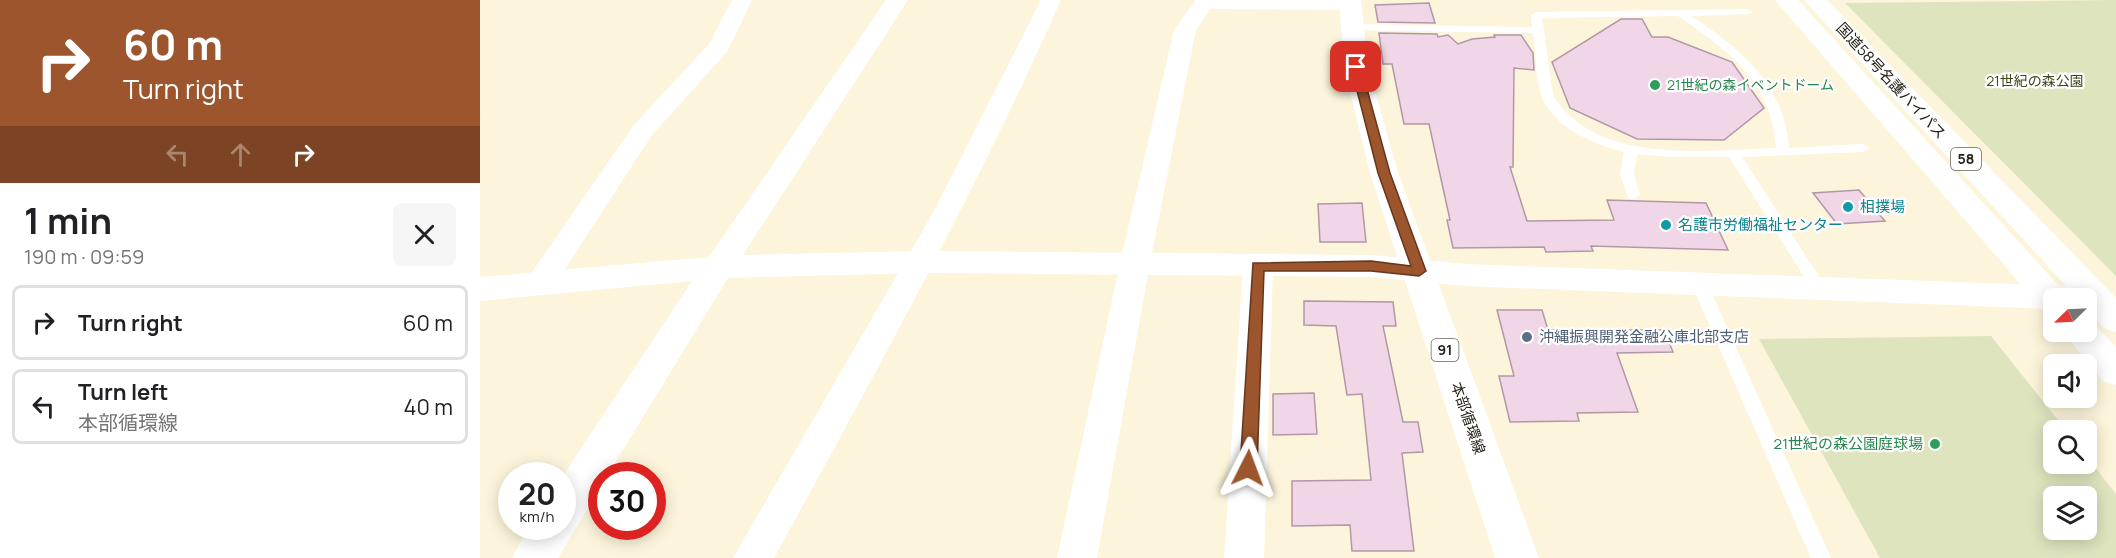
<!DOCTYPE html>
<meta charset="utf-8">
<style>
:root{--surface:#fff;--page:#f6f6f6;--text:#202124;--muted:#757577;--line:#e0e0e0}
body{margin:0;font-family:Manrope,"Noto Sans JP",sans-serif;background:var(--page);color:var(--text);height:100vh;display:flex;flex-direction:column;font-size:22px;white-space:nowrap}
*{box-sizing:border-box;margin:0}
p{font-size:20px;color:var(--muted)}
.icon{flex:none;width:33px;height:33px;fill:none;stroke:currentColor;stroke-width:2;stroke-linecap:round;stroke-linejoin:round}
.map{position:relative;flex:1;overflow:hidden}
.drawer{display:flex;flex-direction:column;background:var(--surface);width:480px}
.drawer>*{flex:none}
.hud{background:#9c552d;color:#fff;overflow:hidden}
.needle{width:39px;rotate:246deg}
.controls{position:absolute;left:1563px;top:288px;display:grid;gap:12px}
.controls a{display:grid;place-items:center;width:54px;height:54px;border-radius:9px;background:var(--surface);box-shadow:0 3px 15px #0003;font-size:30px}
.speed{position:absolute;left:18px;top:462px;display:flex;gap:12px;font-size:30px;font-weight:700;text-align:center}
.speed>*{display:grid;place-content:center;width:78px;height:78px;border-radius:50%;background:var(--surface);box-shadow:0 3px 15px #0003;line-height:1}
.speed small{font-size:15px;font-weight:400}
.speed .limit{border:9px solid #d22;background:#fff;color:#111}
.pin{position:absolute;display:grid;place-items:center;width:51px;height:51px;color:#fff;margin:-26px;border-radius:12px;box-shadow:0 3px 9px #0006}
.me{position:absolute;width:66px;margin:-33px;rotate:3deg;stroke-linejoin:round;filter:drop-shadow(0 0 4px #0008)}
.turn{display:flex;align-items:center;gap:21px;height:126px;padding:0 24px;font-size:27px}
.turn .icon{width:78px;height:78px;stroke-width:2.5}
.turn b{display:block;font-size:42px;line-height:51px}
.lanes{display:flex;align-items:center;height:57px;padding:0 24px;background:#0003;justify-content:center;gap:30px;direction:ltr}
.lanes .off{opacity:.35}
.round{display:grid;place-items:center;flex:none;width:63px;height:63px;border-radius:9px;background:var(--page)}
.head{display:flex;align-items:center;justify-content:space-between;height:102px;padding:0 24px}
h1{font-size:36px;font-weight:700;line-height:45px}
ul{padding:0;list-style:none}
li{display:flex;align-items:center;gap:18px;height:75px;margin:0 12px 9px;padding:0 12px;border:3px solid var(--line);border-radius:9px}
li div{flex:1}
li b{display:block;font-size:22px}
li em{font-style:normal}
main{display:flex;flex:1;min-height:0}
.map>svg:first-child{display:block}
.green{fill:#dee4be;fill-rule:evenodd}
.building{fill:#f0d6e6;stroke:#b198a7;stroke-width:1.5}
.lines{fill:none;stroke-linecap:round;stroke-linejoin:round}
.service{fill:#fff;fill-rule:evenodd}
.minor{fill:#fff;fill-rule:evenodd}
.tertiary{fill:#fff;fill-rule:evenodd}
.primary{fill:#fff;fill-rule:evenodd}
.trunk{fill:#fff;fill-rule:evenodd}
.route{fill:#9c552d;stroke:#65371d;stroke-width:1.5}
.leisure-dot{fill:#2e9e5b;stroke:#fff;stroke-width:2}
.culture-dot{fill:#0f9aa8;stroke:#fff;stroke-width:2}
.service-dot{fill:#5c6f8a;stroke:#fff;stroke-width:2}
.labels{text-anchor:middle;stroke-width:4.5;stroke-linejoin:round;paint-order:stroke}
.far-park-label{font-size:14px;fill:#3f4417;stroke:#fff}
.far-leisure-label{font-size:14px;fill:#27864d;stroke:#fff;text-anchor:start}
.shield{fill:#fff;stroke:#66645d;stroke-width:1.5}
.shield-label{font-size:14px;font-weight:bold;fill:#242117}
.street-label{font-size:15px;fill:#242117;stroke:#fff}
.culture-label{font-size:15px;fill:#0d838f;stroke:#fff;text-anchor:start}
.service-label{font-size:15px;fill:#4e5e75;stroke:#fff;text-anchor:start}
.leisure-label{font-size:15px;fill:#27864d;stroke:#fff;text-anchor:end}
</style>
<main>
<section class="drawer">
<div class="hud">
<div class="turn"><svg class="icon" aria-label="right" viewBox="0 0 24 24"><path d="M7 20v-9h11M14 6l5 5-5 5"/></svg><div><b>60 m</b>Turn right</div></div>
<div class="lanes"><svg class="icon off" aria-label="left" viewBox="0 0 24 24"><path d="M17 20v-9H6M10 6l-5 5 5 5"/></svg><svg class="icon off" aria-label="ahead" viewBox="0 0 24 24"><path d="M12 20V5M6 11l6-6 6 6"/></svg><svg class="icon" aria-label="right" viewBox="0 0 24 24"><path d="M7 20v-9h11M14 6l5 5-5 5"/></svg></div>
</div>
<div class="head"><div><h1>1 min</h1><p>190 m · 09:59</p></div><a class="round"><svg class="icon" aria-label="close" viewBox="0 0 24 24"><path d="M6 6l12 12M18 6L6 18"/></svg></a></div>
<ul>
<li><svg class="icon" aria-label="right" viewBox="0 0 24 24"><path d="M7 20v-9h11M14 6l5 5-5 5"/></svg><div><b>Turn right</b></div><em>60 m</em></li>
<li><svg class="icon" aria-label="left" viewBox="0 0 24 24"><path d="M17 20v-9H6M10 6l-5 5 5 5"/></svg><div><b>Turn left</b><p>本部循環線</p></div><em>40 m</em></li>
</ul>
</section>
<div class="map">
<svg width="1636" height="558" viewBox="0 0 1636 558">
<rect width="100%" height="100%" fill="#fdf5db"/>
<g class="green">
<polygon points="1636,0 1636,276 1365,3"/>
<path d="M1511 336 1586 430H1574V464H1606L1607 457 1636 494V558H1400L1279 339ZM1574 496H1606V530H1574Z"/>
</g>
<g class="building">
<polygon points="949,3 955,23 898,22 895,5"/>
<polygon points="1141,19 1162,19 1172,37 1188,37 1252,62 1284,108 1244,140 1157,139 1090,108 1072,62"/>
<polygon points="899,33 957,34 958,37 968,35 978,44 992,39 1015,37 1014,35 1041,35 1053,53 1054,70 1034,68 1033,167 1030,167 1047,221 1134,220 1127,200 1226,203 1248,250 1111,246 1113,251 1066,252 1064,247 973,248 967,220 970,220 949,124 924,124 912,64 903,64"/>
<polygon points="1379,190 1405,221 1357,224 1333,193"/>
<polygon points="882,203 886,242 840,242 838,204"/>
<polygon points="824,301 913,302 916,326 903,326 923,422 938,422 943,452 922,453 934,551 872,551 870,525 812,526 812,481 891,480 882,394 867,395 856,326 824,325"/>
<polygon points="1017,310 1062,310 1068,330 1184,330 1193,352 1137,353 1158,412 1097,413 1099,421 1030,422 1019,376 1034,376"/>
<polygon points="834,393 837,434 793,435 793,394"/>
</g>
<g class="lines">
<g class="service">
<path d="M1267 9 1272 12 1271 14 1211 16C1261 49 1304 84 1309 148L1383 144 1389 148 1383 152 1262 157 1346 287 1338 292 1333 291 1249 157H1189L1157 154 1154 174 1160 195 1153 199 1148 198 1140 174 1144 152C1114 144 1071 127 1061 94 1055 76 1056 53 1053 33L871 30 866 27 871 24 1052 27 1051 15 1056 12ZM1198 16C1248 50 1292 82 1296 148 1227 150 1115 166 1073 95L1062 18Z"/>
<polygon points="1219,278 1227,283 1351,558 1331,558 1211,283"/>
</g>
<g class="minor">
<polygon points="252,0 272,0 247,52 172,135 72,289 61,292 50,289 46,282 50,275 153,126 229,44"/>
<path d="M561 0H581C496 192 395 374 294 558H253L453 213Z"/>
<polygon points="716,0 877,0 880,4 877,8 870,10 730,9 716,30 670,263 617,558 577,558 640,263 694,30"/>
<polygon points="778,256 788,259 793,266 784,558 744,558 763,266 768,259"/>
</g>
<polygon class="tertiary" points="406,0 428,0 263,255 442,251 891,255 985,264 1617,287 1629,291 1634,299 1629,307 1606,311 1606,298 1574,298 1574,309 985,286 891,277 442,273 248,278 127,476 122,476 122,485 78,558 32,558 50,526 82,526 82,477 212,281 0,301 0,277 229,257"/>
<polygon class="primary" points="859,0 881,0 888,67 918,173 1059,558 1015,558 890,173 864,67"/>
<g class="trunk">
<polygon points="1295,0 1318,0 1590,298 1574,298 1574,312 1562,309"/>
<polygon points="1324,0 1347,0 1636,298 1636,332 1624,328 1606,309 1606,298 1597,298"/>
<polygon points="1606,321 1613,323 1636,347 1636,385 1623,381 1583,332 1606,332"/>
</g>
</g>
<polygon class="route" points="876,64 881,67 910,173 946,271 939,276 891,271 784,271 777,468 774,473 762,473 760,468 773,263 891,261 931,266 898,173 871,67"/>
<g class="leisure-dot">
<circle cx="1175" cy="85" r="6"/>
<circle cx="1455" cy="444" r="6"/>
</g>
<g class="culture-dot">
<circle cx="1368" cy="207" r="6"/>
<circle cx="1186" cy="225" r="6"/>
</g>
<circle class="service-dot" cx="1047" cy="337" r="6"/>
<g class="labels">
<g class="far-park-label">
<text x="1555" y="86">21世紀の森公園</text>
</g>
<g class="far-leisure-label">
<text x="1187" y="90">21世紀の森イベントドーム</text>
</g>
<g class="shield">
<rect x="1471" y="148" width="30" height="22" rx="4.5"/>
<rect x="951.5" y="339" width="27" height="22" rx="4.5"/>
</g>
<g class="shield-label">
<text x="1486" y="164">58</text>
<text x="965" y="355">91</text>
</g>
<g class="street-label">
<text transform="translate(1411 81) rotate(47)" y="5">国道58号名護バイパス</text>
<text transform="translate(988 418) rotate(71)" y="5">本部循環線</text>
</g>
<g class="culture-label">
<text x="1380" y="212">相撲場</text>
<text x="1198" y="230">名護市労働福祉センター</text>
</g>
<g class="service-label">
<text x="1059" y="342">沖縄振興開発金融公庫北部支店</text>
</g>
<g class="leisure-label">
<text x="1443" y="449">21世紀の森公園庭球場</text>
</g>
</g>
</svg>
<div class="controls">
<a><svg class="needle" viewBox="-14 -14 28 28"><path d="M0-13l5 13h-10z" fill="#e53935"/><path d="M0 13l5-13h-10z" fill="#757577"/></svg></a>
<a><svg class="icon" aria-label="sound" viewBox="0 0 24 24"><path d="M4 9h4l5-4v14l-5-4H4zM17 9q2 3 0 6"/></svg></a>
<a><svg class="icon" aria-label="search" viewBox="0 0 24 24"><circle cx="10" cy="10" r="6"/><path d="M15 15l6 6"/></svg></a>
<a><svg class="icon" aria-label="layers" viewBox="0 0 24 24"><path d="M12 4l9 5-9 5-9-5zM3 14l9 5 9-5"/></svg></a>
</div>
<div class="speed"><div>20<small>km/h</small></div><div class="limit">30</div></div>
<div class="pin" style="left:876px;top:67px;background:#d93025"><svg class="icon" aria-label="arrive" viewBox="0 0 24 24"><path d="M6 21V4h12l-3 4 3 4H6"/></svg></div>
<svg class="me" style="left:768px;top:468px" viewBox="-20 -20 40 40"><path d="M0-17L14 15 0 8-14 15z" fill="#9c552d" stroke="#fff" stroke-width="4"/></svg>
</div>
</main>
